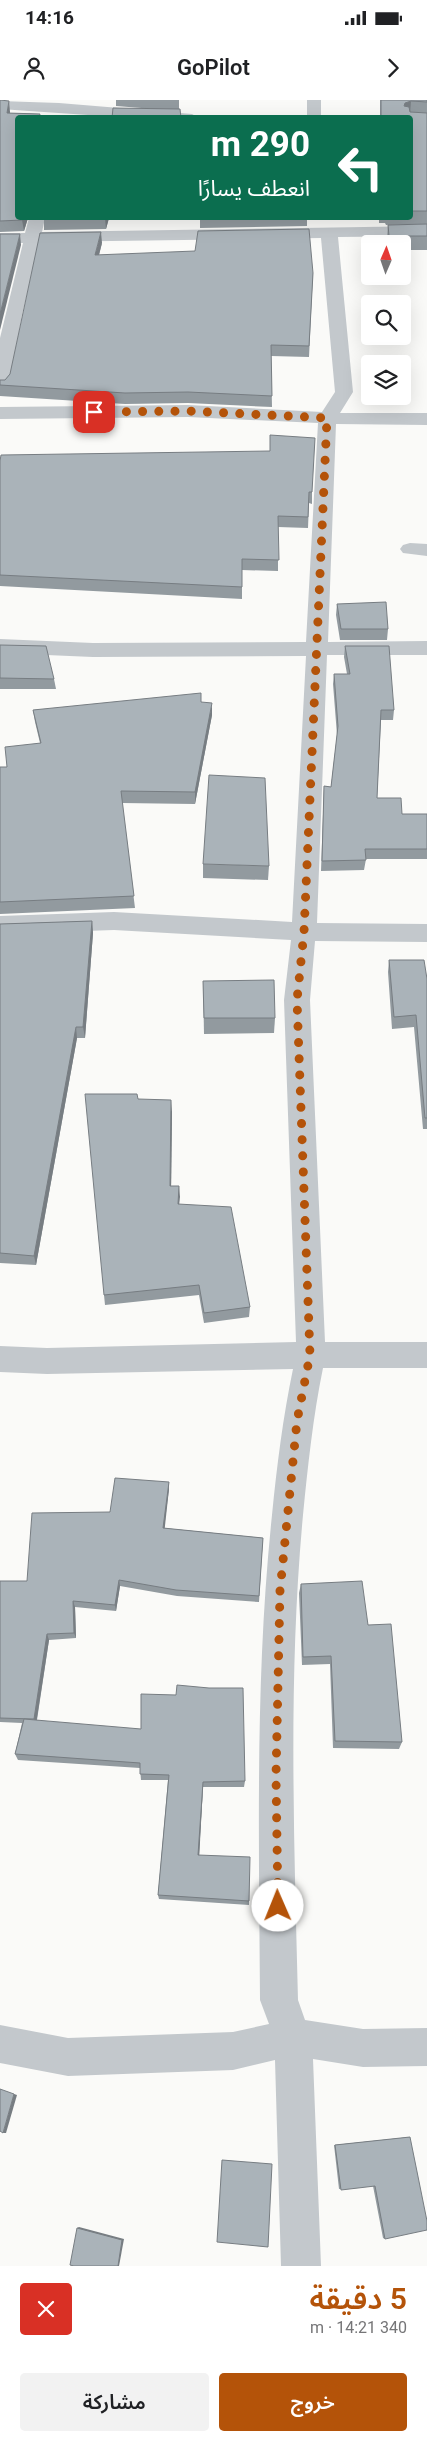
<!DOCTYPE html>
<html lang="ar">
<meta charset="utf-8">
<style>
:root{--surface:#fff;--page:#f2f2f2;--text:#202124;--muted:#757577;--accent:#b45309}
body{margin:0;font-family:Roboto,"Noto Sans Arabic",sans-serif;background:var(--page);color:var(--text);direction:rtl;height:100vh;display:flex;flex-direction:column;font-size:19px;white-space:nowrap}
*{box-sizing:border-box;margin:0}
p{font-size:16px;color:var(--muted)}
.icon{flex:none;width:28px;height:28px;fill:none;stroke:currentColor;stroke-width:2;stroke-linecap:round;stroke-linejoin:round}
.map{position:relative;height:2166px;overflow:hidden;direction:ltr}
.sheet{display:flex;flex-direction:column;background:var(--surface);flex:1}
.sheet>*{flex:none}
.hud{position:absolute;left:15px;top:15px;width:398px;height:105px;border-radius:5px;box-shadow:0 5px 20px #0002;direction:rtl;background:#0b6e4f;color:#fff;overflow:hidden}
.needle{width:32px;rotate:2deg}
.tools{position:absolute;left:361px;top:135px;display:grid;gap:10px}
.tools a{display:grid;place-items:center;width:50px;height:50px;border-radius:5px;background:var(--surface);box-shadow:0 5px 20px #0002;font-size:25px}
.pin{position:absolute;display:grid;place-items:center;width:42px;height:42px;color:#fff;margin:-21px;border-radius:10px;box-shadow:0 2px 8px #0006}
.me{position:absolute;width:55px;margin:-28px;rotate:359deg;stroke-linejoin:round;filter:drop-shadow(0 0 4px #0008)}
.turn{display:flex;align-items:center;gap:18px;height:105px;padding:0 20px;font-size:22px}
.turn .icon{width:65px;height:65px;stroke-width:2.5}
.turn b{display:block;font-size:35px;line-height:42px}
.round{display:grid;place-items:center;flex:none;width:52px;height:52px;border-radius:5px;background:var(--page)}
.head{display:flex;align-items:center;justify-content:space-between;height:85px;padding:0 20px}
h1{font-size:30px;font-weight:600;line-height:38px;color:var(--accent)}
.button{display:flex;gap:10px;margin-top:auto;padding:10px 20px}
.button a{flex:1;height:58px;border-radius:5px;background:var(--accent);color:#fff;font-size:20px;font-weight:600;line-height:58px;text-align:center}
.button a+a{background:var(--page);color:var(--text)}
.status{display:flex;justify-content:space-between;align-items:center;height:35px;padding:0 25px;background:var(--surface);direction:ltr}
.status svg{height:14px;fill:currentColor}
header{display:flex;justify-content:space-between;align-items:center;height:65px;padding:0 20px;background:var(--surface);font-size:22px;font-weight:600}
.map>svg:first-child{display:block}
.lines{fill:none;stroke-linecap:round;stroke-linejoin:round}
.minor{fill:#c3c8cc;fill-rule:evenodd}
.wall{fill:#929a9f}
.shaded-wall{fill:#777d82}
.building{fill:#aab3b9;stroke:#777d82}
.route{stroke:#b45309;stroke-width:9;stroke-dasharray:0 16.2}
</style>
<div class="status"><b>14:16</b><svg viewBox="0 0 49 12"><path d="M0 12V9h3v3zM5 12V6h3v6zM10 12V3h3v9zM15 12V0h3v12zM26 1h20v11H26zM47 4h2v5h-2z"/></svg></div>
<header><svg class="icon" aria-label="forward" viewBox="0 0 24 24"><path d="M9 5l7 7-7 7"/></svg>GoPilot<svg class="icon" aria-label="person" viewBox="0 0 24 24"><circle cx="12" cy="8" r="4"/><path d="M4 21q1-7 8-7t8 7"/></svg></header>
<div class="map">
<svg width="427" height="2166" viewBox="0 0 427 2166">
<rect width="100%" height="100%" fill="#fafaf8"/>
<g class="lines">
<g class="minor">
<rect x="307" y="0" width="14" height="18"/>
<polygon points="0,1 59,3 192,14 199,18 132,18 0,9"/>
<path d="M29 118H45L42 132 427 126V136L338 137 353 292 340 313H427V325L336 324 328 542 427 541V555H327L317 823 427 824V842L315 841 310 900 325 1242H427V1268H323C313 1317 308 1365 303 1415 288 1576 294 1738 298 1900L305 1920 363 1929 427 1928V1966L363 1967 313 1959 321 2166H281L275 1960 233 1970 68 1976 0 1963V1925L68 1938 233 1932 269 1924 260 1900C259 1738 255 1576 272 1415 277 1365 283 1317 293 1269L47 1274 0 1272V1246L47 1248 296 1242 284 900 291 840 114 830 0 834V816L114 812 292 822 306 556 93 557 0 553V539L93 543 306 542 318 323 188 317 0 319V307L188 305 322 312 335 292 321 138 39 142 22 215 9 285 6 289 0 290V238L23 143H0V133H25Z"/>
<polygon points="410,443 427,444 427,456 403,453 400,449 403,445"/>
</g>
</g>
<g class="wall">
<polygon points="0,0 10,12 10,13 40,14 40,18 18,18 28,118 24,131 0,132"/>
<polygon points="116,0 179,0 179,9 154,9 116,6"/>
<polygon points="380,0 427,0 427,124 386,125 385,123 379,123 379,118 410,118 410,18 380,18"/>
<polygon points="44,118 109,118 106,129 44,130"/>
<polygon points="200,118 307,118 307,126 200,128"/>
<polygon points="427,124 427,150 402,150 402,144 388,144 387,138 388,125"/>
<polygon points="102,143 99,155 313,173 309,257 271,256 272,307 188,303 125,304 0,296 0,280 5,280 10,274"/>
<polygon points="0,361 312,392 312,404 309,403 308,428 278,427 278,471 242,470 242,499 0,486"/>
<polygon points="337,504 388,529 387,540 340,540 336,515"/>
<polygon points="0,545 54,579 56,589 0,589"/>
<polygon points="345,546 394,610 393,620 381,620 377,698 402,714 427,714 427,759 366,759 364,770 321,771 324,686 331,687 337,635 333,584 334,574 347,574 344,557"/>
<polygon points="201,602 212,615 195,704 122,703 135,808 0,814 0,667 7,667 40,643 35,622 33,610"/>
<polygon points="203,764 269,766 268,780 203,778"/>
<polygon points="92,821 93,833 85,938 77,938 36,1165 0,1163 0,824"/>
<polygon points="389,860 427,879 427,1029 423,1029 414,927 392,929 388,872"/>
<polygon points="203,881 275,918 274,933 204,934"/>
<polygon points="138,999 172,1012 171,1086 179,1086 179,1105 250,1207 249,1217 204,1223 199,1195 105,1205 104,1195"/>
<polygon points="169,1382 169,1389 164,1428 263,1438 259,1502 177,1496 120,1486 116,1511 75,1507 76,1538 49,1540 37,1620 245,1681 244,1687 203,1687 199,1755 249,1801 249,1805 159,1799 158,1795 168,1680 141,1680 140,1668 18,1660 15,1654 22,1623 0,1622 0,1481 27,1481 110,1412"/>
<polygon points="301,1484 368,1525 402,1642 399,1649 333,1648 330,1564 302,1565 299,1493"/>
<polygon points="410,2037 385,2139 383,2138 373,2086 339,2089 334,2045"/>
</g>
<g class="shaded-wall">
<polygon points="9,1 10,12 8,24 7,13"/>
<polygon points="411,1 410,14 403,16 405,3"/>
<polygon points="24,118 28,118 24,131 22,120"/>
<polygon points="105,118 109,118 106,129"/>
<polygon points="101,132 102,143 96,166 95,155"/>
<polygon points="20,134 21,145 0,230 0,214"/>
<polygon points="212,603 212,615 195,704 195,692"/>
<polygon points="92,821 93,833 85,938 83,927"/>
<polygon points="76,927 77,938 36,1165 34,1156"/>
<polygon points="171,1000 172,1012 171,1097 170,1086"/>
<polygon points="179,1086 180,1097 178,1115 178,1104"/>
<polygon points="169,1382 169,1389 164,1435 163,1428"/>
<polygon points="119,1480 120,1486 116,1511 115,1505"/>
<polygon points="73,1501 75,1507 76,1538 74,1533"/>
<polygon points="47,1534 49,1540 36,1624 34,1619"/>
<polygon points="203,1682 203,1687 199,1760 198,1755"/>
<polygon points="14,1994 17,1995 6,2033 3,2033"/>
<polygon points="79,2127 124,2139 119,2166 118,2166 77,2128"/>
</g>
<g class="building">
<polygon points="0,0 9,1 7,13 40,14 39,18 18,18 18,118 24,118 22,120 0,121"/>
<polygon points="381,0 427,0 427,2 411,1 405,3 404,6 409,7 410,12 427,13 427,111 410,111 410,18 381,18"/>
<polygon points="113,8 180,9 181,18 112,18"/>
<polygon points="44,118 106,118 105,118 43,119"/>
<polygon points="427,124 427,136 389,136 388,125"/>
<polygon points="309,129 313,173 309,246 271,245 272,296 188,292 125,293 0,285 0,280 5,280 10,274 40,133 101,132 95,155 195,151 198,131"/>
<polygon points="0,134 20,134 0,214"/>
<polygon points="270,335 315,338 312,392 309,392 308,417 278,416 279,460 242,459 242,487 0,475 0,361 1,355 270,351"/>
<polygon points="386,502 388,529 341,529 337,504"/>
<polygon points="0,545 46,546 54,579 0,578"/>
<polygon points="345,546 389,546 394,610 381,610 377,698 401,698 402,714 427,714 427,749 365,749 366,760 322,761 324,686 331,687 338,626 334,574 350,574"/>
<polygon points="201,593 201,602 212,603 195,692 121,691 134,796 0,802 0,667 7,667 5,647 41,643 33,610"/>
<polygon points="209,675 265,678 269,766 203,764"/>
<polygon points="92,821 83,927 76,927 34,1156 0,1153 0,824"/>
<polygon points="389,860 424,860 427,879 427,1018 425,1018 416,915 394,917"/>
<polygon points="274,880 275,918 204,918 203,881"/>
<polygon points="85,994 137,994 138,999 171,1000 170,1086 179,1086 178,1104 231,1107 250,1207 204,1213 199,1185 104,1195"/>
<polygon points="115,1378 169,1382 163,1428 263,1438 259,1496 176,1490 119,1480 115,1505 73,1501 74,1533 47,1534 34,1619 0,1618 0,1481 27,1481 32,1413 110,1412"/>
<polygon points="362,1481 368,1525 391,1524 402,1642 335,1641 331,1556 303,1557 301,1484"/>
<polygon points="177,1585 209,1588 243,1588 245,1681 203,1682 198,1755 250,1757 249,1801 158,1795 169,1675 140,1674 140,1663 15,1654 24,1619 141,1629 141,1594 176,1595"/>
<polygon points="0,1989 14,1994 3,2033 0,2031"/>
<polygon points="410,2037 427,2121 427,2130 385,2139 375,2086 341,2090 335,2045"/>
<polygon points="222,2060 272,2064 268,2147 217,2142"/>
<polygon points="77,2128 122,2140 118,2166 74,2166 70,2165"/>
</g>
<g class="lines">
<polyline class="route" points="94,312 188,311 327,318 304,832 297,900 310,1255 297,1321 280,1491 276,1676 278,1806"/>
</g>
</svg>
<div class="tools">
<a><svg class="needle" viewBox="-14 -14 28 28"><path d="M0-13l5 13h-10z" fill="#e53935"/><path d="M0 13l5-13h-10z" fill="#757577"/></svg></a>
<a><svg class="icon" aria-label="search" viewBox="0 0 24 24"><circle cx="10" cy="10" r="6"/><path d="M15 15l6 6"/></svg></a>
<a><svg class="icon" aria-label="layers" viewBox="0 0 24 24"><path d="M12 4l9 5-9 5-9-5zM3 14l9 5 9-5"/></svg></a>
</div>
<div class="pin" style="left:94px;top:312px;background:#d93025"><svg class="icon" aria-label="arrive" viewBox="0 0 24 24"><path d="M6 21V4h12l-3 4 3 4H6"/></svg></div>
<svg class="me" style="left:278px;top:1806px" viewBox="-20 -20 40 40"><circle r="19" fill="#fff"/><path d="M0-13L10 11 0 6-10 11z" fill="#b45309"/></svg>
<div class="hud">
<div class="turn"><svg class="icon" aria-label="left" viewBox="0 0 24 24"><path d="M17 20v-9H6M10 6l-5 5 5 5"/></svg><div><b>290 m</b>انعطف يسارًا</div></div>
</div>
</div>
<section class="sheet">
<div class="head"><div><h1>5 دقيقة</h1><p>340 m · 14:21</p></div><a class="round" style="background:#d93025;color:#fff"><svg class="icon" aria-label="close" viewBox="0 0 24 24"><path d="M6 6l12 12M18 6L6 18"/></svg></a></div>
<div class="button"><a>خروج</a><a>مشاركة</a></div>
</section>
